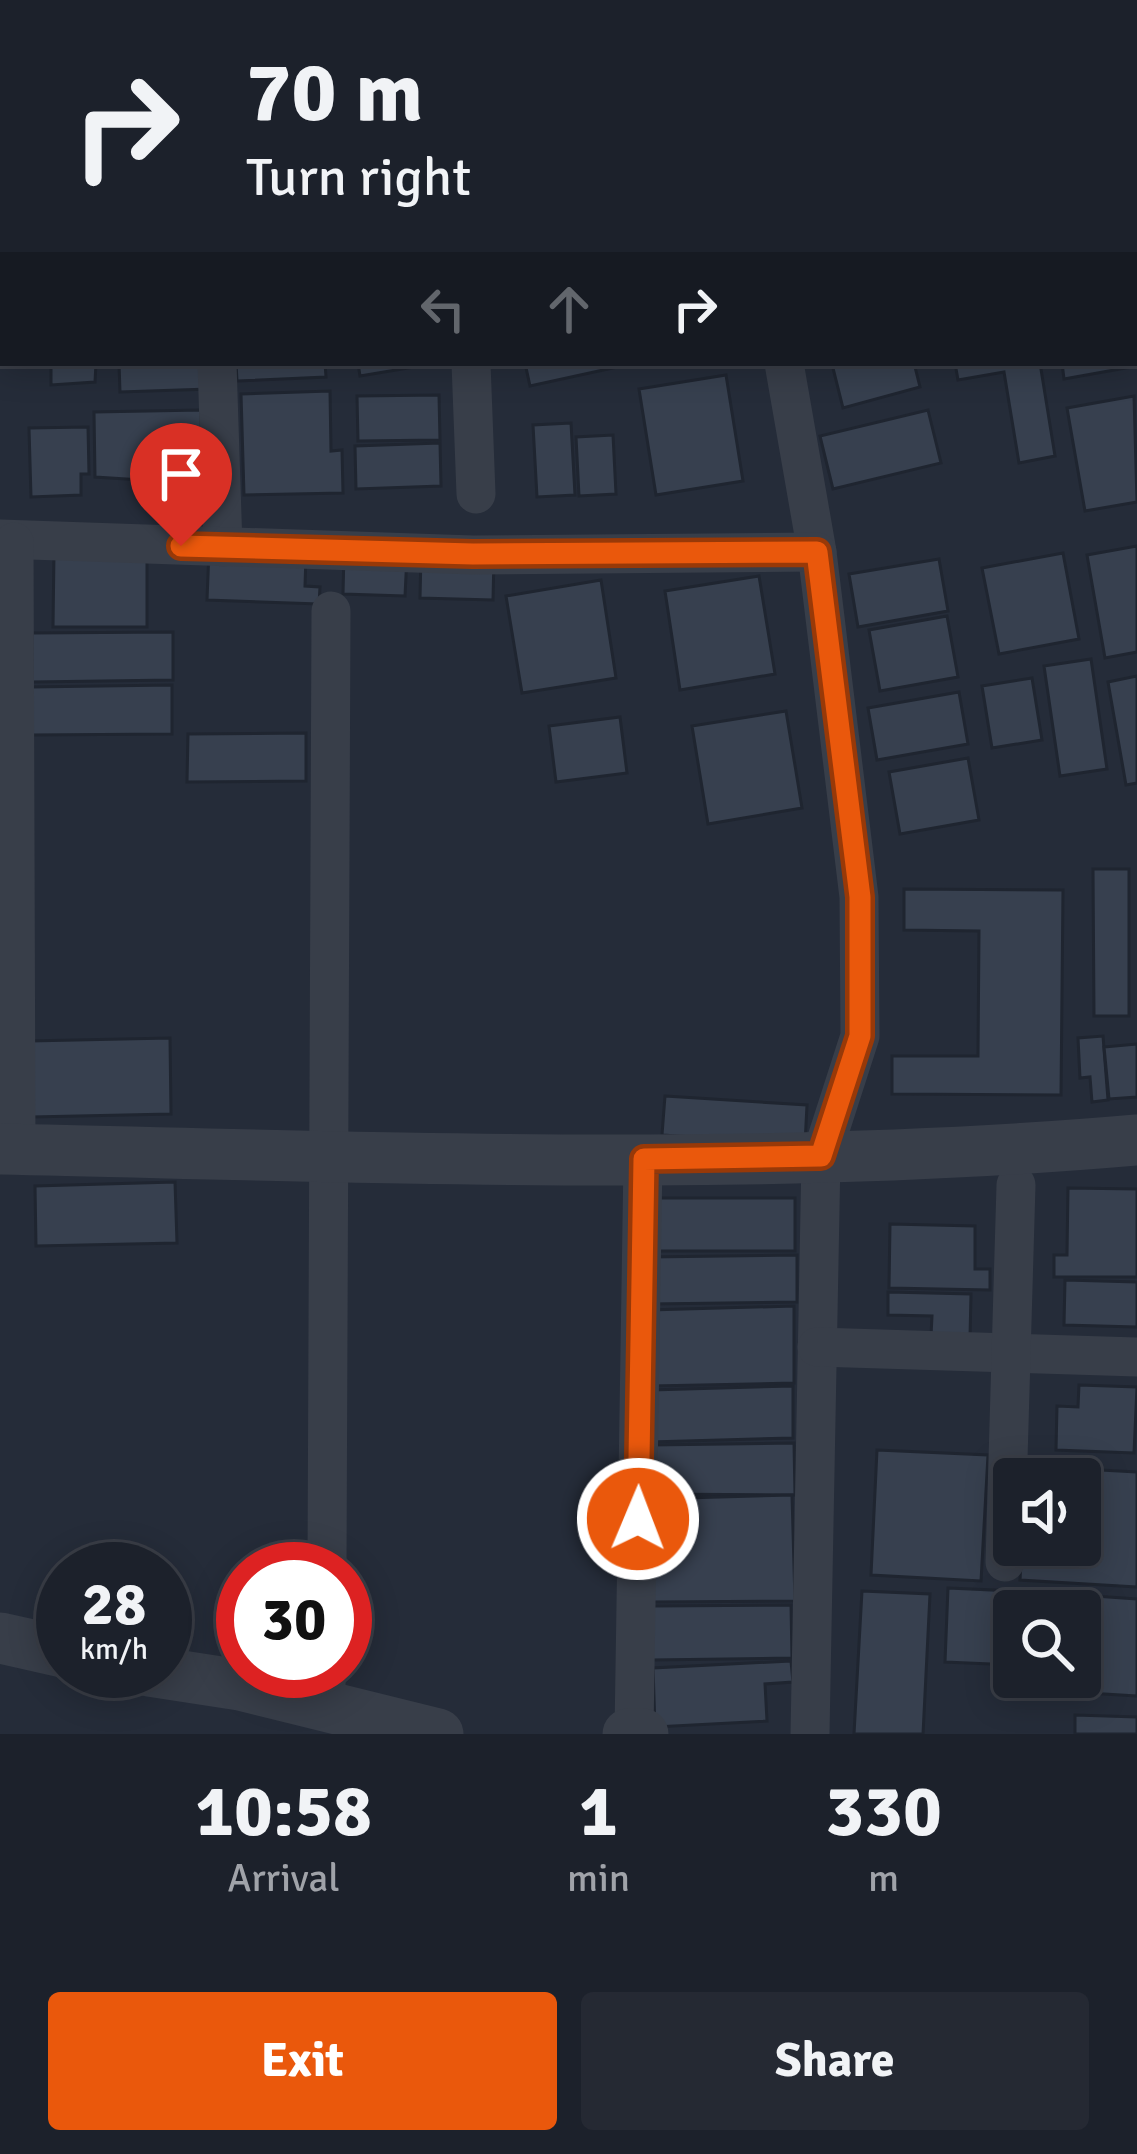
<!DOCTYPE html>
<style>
:root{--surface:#1c212b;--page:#252933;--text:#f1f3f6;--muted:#a0a3a9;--line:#3a3e47;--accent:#ea580c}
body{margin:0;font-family:Signika,sans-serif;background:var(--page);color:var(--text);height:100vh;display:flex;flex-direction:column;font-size:45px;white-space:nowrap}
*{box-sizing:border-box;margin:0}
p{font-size:39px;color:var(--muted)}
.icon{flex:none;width:66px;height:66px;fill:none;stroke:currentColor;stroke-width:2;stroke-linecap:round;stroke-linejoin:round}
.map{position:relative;height:1734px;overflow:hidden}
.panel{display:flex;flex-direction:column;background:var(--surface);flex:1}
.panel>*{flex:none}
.banner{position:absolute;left:0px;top:0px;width:1137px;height:366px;box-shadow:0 6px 30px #0003,0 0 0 3px var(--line);background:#1c212b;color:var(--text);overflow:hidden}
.controls{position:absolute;left:993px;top:1458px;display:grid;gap:24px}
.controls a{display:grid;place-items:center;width:108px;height:108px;border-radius:12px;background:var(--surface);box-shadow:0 6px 30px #0003,0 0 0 3px var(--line);font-size:60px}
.speed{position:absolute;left:36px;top:1542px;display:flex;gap:24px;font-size:60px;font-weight:700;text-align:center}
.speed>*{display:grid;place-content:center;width:156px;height:156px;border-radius:50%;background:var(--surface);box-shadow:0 6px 30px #0003,0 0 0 3px var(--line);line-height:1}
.speed small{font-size:30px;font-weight:400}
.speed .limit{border:18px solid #d22;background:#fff;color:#111}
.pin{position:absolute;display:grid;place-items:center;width:102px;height:102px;color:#fff;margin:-123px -51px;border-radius:50% 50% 50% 0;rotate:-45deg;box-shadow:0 0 12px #0007}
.pin .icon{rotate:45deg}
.me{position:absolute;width:132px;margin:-66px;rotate:1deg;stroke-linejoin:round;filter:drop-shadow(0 0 9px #0008)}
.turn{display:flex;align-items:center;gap:42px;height:252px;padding:0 48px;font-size:54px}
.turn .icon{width:156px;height:156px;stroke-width:2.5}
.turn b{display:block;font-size:84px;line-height:102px}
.lanes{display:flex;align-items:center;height:114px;padding:0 48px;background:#0003;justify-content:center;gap:60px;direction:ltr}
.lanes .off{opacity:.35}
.eta{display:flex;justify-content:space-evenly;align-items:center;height:204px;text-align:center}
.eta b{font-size:72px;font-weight:700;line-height:84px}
.cta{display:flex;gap:24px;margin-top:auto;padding:24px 48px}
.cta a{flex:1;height:138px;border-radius:12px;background:var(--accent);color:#fff;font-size:48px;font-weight:700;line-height:138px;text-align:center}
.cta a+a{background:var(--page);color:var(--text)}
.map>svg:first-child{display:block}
.building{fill:#37404f;stroke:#1f2530;stroke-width:3}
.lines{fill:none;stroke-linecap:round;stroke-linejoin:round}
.minor{stroke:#383e49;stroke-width:39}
.tertiary{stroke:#383e49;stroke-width:51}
.route-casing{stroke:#983908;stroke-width:30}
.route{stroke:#ea580c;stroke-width:21}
</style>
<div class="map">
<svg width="1137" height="1734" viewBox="0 0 1137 1734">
<rect width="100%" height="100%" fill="#252c39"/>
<g class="building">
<rect x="757" y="0" width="93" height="3"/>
<polygon points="860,0 927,0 928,3 861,3"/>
<polygon points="937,0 1003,0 1004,3 937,3"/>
<rect x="1019" y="0" width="67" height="3"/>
<polygon points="1109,0 1137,0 1137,80 1134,3"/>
<polygon points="0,246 3,246 0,321"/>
<polygon points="51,363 96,363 95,382 51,385"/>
<polygon points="119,363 208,363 209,389 120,392"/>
<polygon points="236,363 325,363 326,377 237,381"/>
<polygon points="358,363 438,363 360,376"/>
<polygon points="525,363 617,363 617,367 530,386"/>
<polygon points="852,363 914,363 920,387 843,408 833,368"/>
<polygon points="955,363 1040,363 1055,456 1019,463 1004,372 958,380"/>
<polygon points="1062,363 1130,363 1131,367 1064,379"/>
<polygon points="726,375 743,481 656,495 639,389"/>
<polygon points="330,391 331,451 342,450 343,493 244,495 241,394"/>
<polygon points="439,395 440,440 358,441 357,396"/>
<polygon points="1134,396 1137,502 1085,511 1067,408"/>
<polygon points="201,410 202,475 173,476 173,482 95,477 94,412"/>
<polygon points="928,410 941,463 833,489 820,436"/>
<polygon points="571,423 575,495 537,497 533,425"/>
<polygon points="88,427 89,474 81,474 81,495 31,497 29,428"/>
<polygon points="613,435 616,494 579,496 576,437"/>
<polygon points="440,443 441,486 356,489 355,446"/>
<polygon points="1137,546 1137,652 1105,658 1087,555"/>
<polygon points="209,551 306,555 305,586 320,587 319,604 207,600"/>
<polygon points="54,552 147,552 147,627 53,627"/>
<polygon points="344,552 407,555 405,596 343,594"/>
<polygon points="1063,553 1079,639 999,654 982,568"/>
<polygon points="421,555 494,556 493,600 420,598"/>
<polygon points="939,559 948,611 858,627 849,574"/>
<polygon points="759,576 775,674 680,690 665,591"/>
<polygon points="601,580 616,678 522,693 506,596"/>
<polygon points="947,616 958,677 880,691 869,630"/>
<polygon points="173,632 173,680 32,682 32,633"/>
<polygon points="1091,659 1107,769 1060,776 1044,666"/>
<polygon points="1137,676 1137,783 1126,785 1108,682"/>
<polygon points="1032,678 1042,740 992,748 982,686"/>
<polygon points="172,685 172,734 30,735 30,687"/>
<polygon points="959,692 968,744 877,760 868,708"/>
<polygon points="786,711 802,808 708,824 692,726"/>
<polygon points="620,717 627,773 556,782 549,726"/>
<polygon points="306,733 306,781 187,782 188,734"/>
<polygon points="968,758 979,820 900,834 889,772"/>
<polygon points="1093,869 1129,869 1129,1016 1094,1016"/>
<polygon points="904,889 1063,890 1061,1095 892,1094 892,1056 978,1056 979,931 904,930"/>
<polygon points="1103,1036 1108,1100 1092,1102 1090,1077 1080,1078 1078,1038"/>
<polygon points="170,1038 171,1114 31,1117 29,1041"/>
<polygon points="1137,1044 1137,1097 1109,1099 1104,1047"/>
<polygon points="665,1096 807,1105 805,1144 662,1135"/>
<polygon points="175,1182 177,1243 36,1246 35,1186"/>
<polygon points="1068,1188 1137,1189 1137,1277 1054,1277 1054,1255 1067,1255"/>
<rect x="649" y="1198" width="146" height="53"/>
<polygon points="890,1224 975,1226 975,1269 990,1269 990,1290 889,1288"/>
<polygon points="797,1255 797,1302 649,1304 648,1257"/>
<polygon points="1065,1280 1137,1282 1137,1327 1064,1325"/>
<polygon points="888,1292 971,1294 970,1337 931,1336 932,1316 888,1315"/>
<polygon points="794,1306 794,1383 651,1386 649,1310"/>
<polygon points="1079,1385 1137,1387 1134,1453 1056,1450 1057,1406 1078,1407"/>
<polygon points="793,1386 793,1438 650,1442 651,1390"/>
<polygon points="794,1443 795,1495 649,1494 650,1445"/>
<polygon points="877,1450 988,1455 981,1581 871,1575"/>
<polygon points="1027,1466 1137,1472 1137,1587 1020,1580 1022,1545 1080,1545 1080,1479 1026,1479"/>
<polygon points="792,1495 795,1601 652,1602 649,1499"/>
<polygon points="948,1588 1060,1593 1059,1611 1014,1611 1014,1665 945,1662"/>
<polygon points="862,1591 930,1594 923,1734 854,1734"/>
<polygon points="1080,1595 1137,1599 1137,1696 1072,1692 1073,1677 1080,1677"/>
<polygon points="791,1605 792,1658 651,1660 651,1606"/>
<polygon points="791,1661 793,1682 765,1684 767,1721 655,1727 653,1668"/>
<polygon points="1075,1715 1137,1717 1137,1734 1075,1734"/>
</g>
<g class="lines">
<g class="minor">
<polyline points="276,0 277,3"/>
<polyline points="720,0 721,3"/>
<polyline points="521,3 537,0"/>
<polyline points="217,363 223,547"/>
<polyline points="471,363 476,494"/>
<polyline points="784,363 817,552 859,897 860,1036 821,1157 810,1734"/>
<polyline points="0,539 473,555 817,552"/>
<polyline points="14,542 16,1149"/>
<polyline points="817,1347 1137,1357"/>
<polyline points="1005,1562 1016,1185"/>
<polyline points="327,1569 331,611"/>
<polyline points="326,1709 326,1671"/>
<polyline points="634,1732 643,1159"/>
</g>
<g class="tertiary">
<path d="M0 1149C378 1157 760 1173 1137 1140"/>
<polyline points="0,1638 63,1652"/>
<polyline points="149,1671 240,1685 438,1734"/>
<polyline points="628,1734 643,1734"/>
</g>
</g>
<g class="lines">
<defs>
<polyline id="route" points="181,546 473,554 817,552 860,897 860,1036 821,1156 644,1159 638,1519"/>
</defs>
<use href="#route" class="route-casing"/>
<use href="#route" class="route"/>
</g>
</svg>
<div class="controls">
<a><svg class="icon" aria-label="sound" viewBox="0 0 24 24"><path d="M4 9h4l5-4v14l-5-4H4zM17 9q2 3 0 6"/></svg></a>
<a><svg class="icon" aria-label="search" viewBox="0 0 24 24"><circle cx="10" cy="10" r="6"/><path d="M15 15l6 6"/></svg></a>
</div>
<div class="speed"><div>28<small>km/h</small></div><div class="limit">30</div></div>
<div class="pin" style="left:181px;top:546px;background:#d93025"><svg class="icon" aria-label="arrive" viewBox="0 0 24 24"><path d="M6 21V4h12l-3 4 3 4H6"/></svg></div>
<svg class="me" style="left:638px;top:1519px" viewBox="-20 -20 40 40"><circle r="17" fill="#ea580c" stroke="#fff" stroke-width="3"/><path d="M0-11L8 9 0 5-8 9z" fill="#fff"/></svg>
<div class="banner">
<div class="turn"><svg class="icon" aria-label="right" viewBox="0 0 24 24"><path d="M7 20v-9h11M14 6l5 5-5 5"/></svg><div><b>70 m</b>Turn right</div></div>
<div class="lanes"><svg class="icon off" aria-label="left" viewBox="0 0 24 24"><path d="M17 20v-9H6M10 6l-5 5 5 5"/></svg><svg class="icon off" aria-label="ahead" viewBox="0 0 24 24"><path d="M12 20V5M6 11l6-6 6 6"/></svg><svg class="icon" aria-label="right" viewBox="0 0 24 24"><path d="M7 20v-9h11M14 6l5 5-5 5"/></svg></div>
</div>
</div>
<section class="panel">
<div class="eta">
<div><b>10:58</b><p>Arrival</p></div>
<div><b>1</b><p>min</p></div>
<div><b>330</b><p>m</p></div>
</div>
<div class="cta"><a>Exit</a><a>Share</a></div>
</section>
